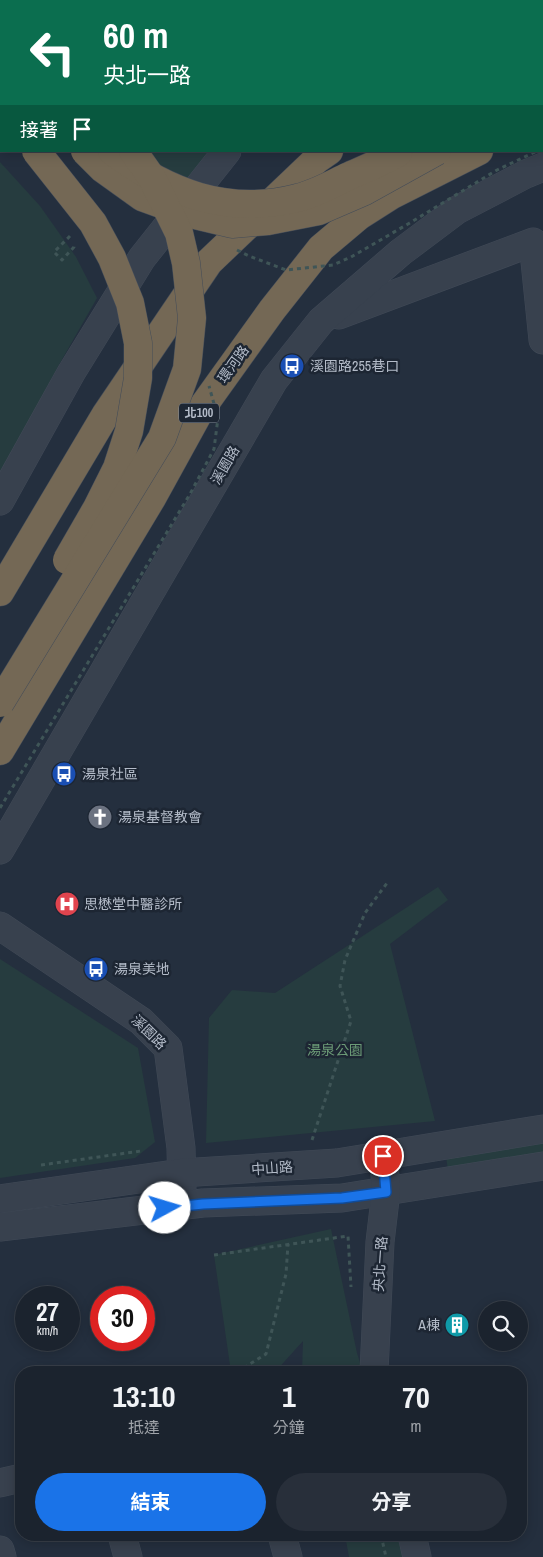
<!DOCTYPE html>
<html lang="zh-TW">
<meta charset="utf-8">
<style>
:root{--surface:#1b232e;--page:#282f3a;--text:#f1f3f6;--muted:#a0a4aa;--line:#39404a;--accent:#1a73e8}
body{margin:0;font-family:"Archivo Narrow","Noto Sans TC",sans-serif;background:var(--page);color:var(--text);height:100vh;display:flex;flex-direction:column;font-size:19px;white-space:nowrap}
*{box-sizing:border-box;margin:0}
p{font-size:16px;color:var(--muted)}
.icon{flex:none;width:28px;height:28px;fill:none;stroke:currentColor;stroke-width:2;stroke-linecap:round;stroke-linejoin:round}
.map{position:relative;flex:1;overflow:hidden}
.side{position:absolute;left:15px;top:1366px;width:512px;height:175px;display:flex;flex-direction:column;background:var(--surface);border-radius:20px;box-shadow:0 2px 12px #0003,0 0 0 1px var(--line)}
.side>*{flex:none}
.hud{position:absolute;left:0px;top:0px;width:544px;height:152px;box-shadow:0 2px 12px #0003,0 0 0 1px var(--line);background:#0b6e4f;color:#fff;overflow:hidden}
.fabs{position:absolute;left:478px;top:1301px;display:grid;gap:10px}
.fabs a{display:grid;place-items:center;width:50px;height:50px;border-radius:50%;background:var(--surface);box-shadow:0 2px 12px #0003,0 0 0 1px var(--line);font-size:25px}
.speed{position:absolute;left:15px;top:1286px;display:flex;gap:10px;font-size:25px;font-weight:700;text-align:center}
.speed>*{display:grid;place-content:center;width:65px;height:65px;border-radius:50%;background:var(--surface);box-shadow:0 2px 12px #0003,0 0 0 1px var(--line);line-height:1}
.speed small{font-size:12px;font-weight:400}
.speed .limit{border:8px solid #d22;background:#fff;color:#111}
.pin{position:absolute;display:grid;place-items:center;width:42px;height:42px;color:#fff;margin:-21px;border:2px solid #fff;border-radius:50%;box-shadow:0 1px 5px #0007}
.me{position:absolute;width:55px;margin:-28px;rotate:84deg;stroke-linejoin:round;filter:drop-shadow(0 0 4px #0008)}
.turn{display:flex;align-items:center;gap:18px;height:105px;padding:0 20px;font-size:22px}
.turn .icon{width:65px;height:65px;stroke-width:2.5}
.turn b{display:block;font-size:35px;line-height:42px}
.then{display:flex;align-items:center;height:48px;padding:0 20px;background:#0003;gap:10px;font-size:19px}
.eta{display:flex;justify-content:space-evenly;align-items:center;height:85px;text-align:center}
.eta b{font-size:30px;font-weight:700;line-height:35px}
.primary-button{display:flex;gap:10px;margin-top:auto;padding:10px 20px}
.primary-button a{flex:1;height:58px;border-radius:30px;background:var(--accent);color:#fff;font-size:20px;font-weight:700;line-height:58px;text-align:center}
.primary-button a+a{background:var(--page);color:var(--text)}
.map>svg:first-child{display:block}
.green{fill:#263c3f}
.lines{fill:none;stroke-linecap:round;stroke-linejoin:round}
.minor-casing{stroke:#414a57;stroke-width:29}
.highway-casing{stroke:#434c59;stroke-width:29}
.path{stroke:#3f5557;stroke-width:3;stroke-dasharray:4 4;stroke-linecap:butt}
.minor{stroke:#38414e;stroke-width:28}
.highway{stroke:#746855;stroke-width:28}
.highway-bridge-casing{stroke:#434c59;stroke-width:29;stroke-linecap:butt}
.path-bridge{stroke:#3f5557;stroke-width:3;stroke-dasharray:4 4;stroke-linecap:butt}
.highway-bridge{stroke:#746855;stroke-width:28}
.route-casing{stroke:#114b97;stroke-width:12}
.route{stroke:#1a73e8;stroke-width:9}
.labels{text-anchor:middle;stroke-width:5;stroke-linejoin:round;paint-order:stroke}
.shield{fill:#1d2633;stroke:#878f9c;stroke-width:1}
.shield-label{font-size:12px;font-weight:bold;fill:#b4bcc9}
.street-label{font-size:14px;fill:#b4bcc9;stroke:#1d2633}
.poi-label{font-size:14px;fill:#b4bcc9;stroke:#1d2633;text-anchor:start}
.park-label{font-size:14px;fill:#6b9a76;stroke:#1d2633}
</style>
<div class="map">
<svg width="543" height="1557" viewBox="0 0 543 1557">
<rect width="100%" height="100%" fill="#242f3e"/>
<g class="green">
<polygon points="33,0 439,0 436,1"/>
<polygon points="142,151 221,151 175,196"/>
<polygon points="0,162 40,206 76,257 97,298 60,363 0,475"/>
<polygon points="438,887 448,900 390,944 435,1121 206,1143 209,1018 232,990 275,993"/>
<polygon points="0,959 138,1048 155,1142 135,1158 0,1178"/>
<polygon points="543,1140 543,1157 448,1172 446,1155"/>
<polygon points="331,1229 357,1353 363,1372 302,1372 303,1341 275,1372 231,1372 214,1255"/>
<polygon points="345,1535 403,1535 408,1557 349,1557"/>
</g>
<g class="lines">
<defs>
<g id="minor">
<polyline points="249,0 250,1"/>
<polyline points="296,0 297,1"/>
<polyline points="458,1 462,0"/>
<polyline points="339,315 533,242 543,340"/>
<polyline points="0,501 71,373 142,258 227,151"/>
<polyline points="0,850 274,380 321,321 401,252 457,210 526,174 543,167"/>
<polyline points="0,926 141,1021 168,1048 181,1148 182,1192"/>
<polyline points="0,1199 181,1173 337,1163 543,1129"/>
<polyline points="0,1227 203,1203 342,1198 543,1166"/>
<polyline points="374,1372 380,1242 386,1191 385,1175"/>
<polyline points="0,1483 21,1478"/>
<polyline points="122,1535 128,1557"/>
<polyline points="282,1535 288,1557"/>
<polyline points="412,1535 417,1557"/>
<polyline points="0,1550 2,1557"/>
</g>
<g id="highway">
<polyline points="7,0 8,1"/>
<polyline points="542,32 543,32"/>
<polyline points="0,36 1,37"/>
<polyline points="0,61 1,62"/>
<polyline points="542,74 543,74"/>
<polyline points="542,96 543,95"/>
<polyline points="0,109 1,110"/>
<polyline points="542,121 543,121"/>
<polyline points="0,592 106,414 209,262 316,160 329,151"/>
<polyline points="0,751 152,498 201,409 272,310 321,248 359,216 392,195 479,151"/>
</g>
</defs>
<use href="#minor" class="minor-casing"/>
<use href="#highway" class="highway-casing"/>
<g class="path">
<polyline points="0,138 1,140"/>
<polyline points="70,236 54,252 62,260 74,247 74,244"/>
<polyline points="312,1140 351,1021 340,986 345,960 365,913 387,883"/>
<polyline points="41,1165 141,1151"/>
<polyline points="214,1255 348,1236 351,1287"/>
<polyline points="237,1372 266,1354 286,1274 288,1244"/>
<polyline points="381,1535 386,1557"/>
</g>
<use href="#minor" class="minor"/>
<use href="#highway" class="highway"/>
<defs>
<g id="highway-bridge">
<polyline points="36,151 93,223 112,258 130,303 138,343 138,378 129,431 117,468 97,508 67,560"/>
<polyline points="85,151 103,169 142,197 186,213 232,224 268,221 319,211 363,192 437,151"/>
<path d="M112 151C167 192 227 216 297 198 315 194 332 184 349 176 365 169 382 162 398 153"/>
<polyline points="0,703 162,438 187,369 192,318 186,263 179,233 152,178 133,151"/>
</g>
</defs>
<use href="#highway-bridge" class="highway-bridge-casing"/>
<g class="path-bridge">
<polyline points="237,250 249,256 286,270 333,265 351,257 408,224 497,170 537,151"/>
<polyline points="0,808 190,494 214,449 218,418 209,386"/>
</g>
<use href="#highway-bridge" class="highway-bridge"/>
</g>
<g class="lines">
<defs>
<polyline id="route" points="165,1208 203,1204 342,1198 386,1192 383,1156"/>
</defs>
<use href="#route" class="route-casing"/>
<use href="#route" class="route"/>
</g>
<defs>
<symbol id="bus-disc" viewBox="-11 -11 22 22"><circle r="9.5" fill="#1a4fb4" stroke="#1d2633"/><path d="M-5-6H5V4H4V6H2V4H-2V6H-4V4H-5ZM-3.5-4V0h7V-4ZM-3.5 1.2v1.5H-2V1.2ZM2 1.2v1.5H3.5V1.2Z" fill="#fff"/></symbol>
<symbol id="church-disc" viewBox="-11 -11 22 22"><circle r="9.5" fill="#6b7280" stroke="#1d2633"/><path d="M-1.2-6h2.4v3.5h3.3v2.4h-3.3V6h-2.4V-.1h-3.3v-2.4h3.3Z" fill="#fff"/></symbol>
<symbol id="hospital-disc" viewBox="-11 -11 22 22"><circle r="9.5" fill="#e0444e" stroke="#1d2633"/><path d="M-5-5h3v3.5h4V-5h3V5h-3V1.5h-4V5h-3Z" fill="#fff"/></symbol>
<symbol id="building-disc" viewBox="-11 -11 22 22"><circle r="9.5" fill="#0f9aa8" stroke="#1d2633"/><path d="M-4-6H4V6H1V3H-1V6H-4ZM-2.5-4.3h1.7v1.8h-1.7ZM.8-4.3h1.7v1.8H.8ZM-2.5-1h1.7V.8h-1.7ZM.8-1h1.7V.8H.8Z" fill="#fff"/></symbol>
</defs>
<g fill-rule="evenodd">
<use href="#bus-disc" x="278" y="352" width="28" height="28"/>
<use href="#bus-disc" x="50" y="760" width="28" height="28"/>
<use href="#church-disc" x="86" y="803" width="28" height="28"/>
<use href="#hospital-disc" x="53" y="890" width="28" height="28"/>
<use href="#bus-disc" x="82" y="955" width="28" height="28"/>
<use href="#building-disc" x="443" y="1311" width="28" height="28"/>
</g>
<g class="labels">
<rect class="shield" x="179" y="403.5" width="40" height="19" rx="4"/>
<g class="shield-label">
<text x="199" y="417">北100</text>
</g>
<g class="street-label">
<text transform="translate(233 364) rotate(-54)" y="5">環河路</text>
<text transform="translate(225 465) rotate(-60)" y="5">溪園路</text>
<text transform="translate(149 1032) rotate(44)" y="5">溪園路</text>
<text transform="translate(272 1168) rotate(-4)" y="5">中山路</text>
<text transform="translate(380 1264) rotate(-86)" y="5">央北一路</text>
</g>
<g class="poi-label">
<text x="310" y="371">溪園路255巷口</text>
<text x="82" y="779">湯泉社區</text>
<text x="118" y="822">湯泉基督教會</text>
<text x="84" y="909">思懋堂中醫診所</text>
<text x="114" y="974">湯泉美地</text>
<text x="440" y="1330" text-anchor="end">A棟</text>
</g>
<g class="park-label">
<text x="335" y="1055">湯泉公園</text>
</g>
</g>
</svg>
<div class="fabs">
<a><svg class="icon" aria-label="search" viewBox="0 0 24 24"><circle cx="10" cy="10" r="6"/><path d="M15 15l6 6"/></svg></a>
</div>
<div class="speed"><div>27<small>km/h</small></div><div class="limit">30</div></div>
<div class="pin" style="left:383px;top:1156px;background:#d93025"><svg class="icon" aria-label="arrive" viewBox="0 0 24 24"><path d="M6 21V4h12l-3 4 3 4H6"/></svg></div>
<svg class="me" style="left:165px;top:1208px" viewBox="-20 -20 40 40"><circle r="19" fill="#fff"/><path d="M0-13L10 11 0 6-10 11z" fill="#1a73e8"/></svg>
<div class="hud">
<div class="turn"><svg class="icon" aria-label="left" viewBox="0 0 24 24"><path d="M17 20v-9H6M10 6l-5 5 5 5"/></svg><div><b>60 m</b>央北一路</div></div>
<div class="then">接著<svg class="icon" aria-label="arrive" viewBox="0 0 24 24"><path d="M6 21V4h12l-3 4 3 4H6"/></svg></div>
</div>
<section class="side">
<div class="eta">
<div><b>13:10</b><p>抵達</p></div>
<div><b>1</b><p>分鐘</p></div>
<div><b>70</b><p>m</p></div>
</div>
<div class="primary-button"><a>結束</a><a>分享</a></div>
</section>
</div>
